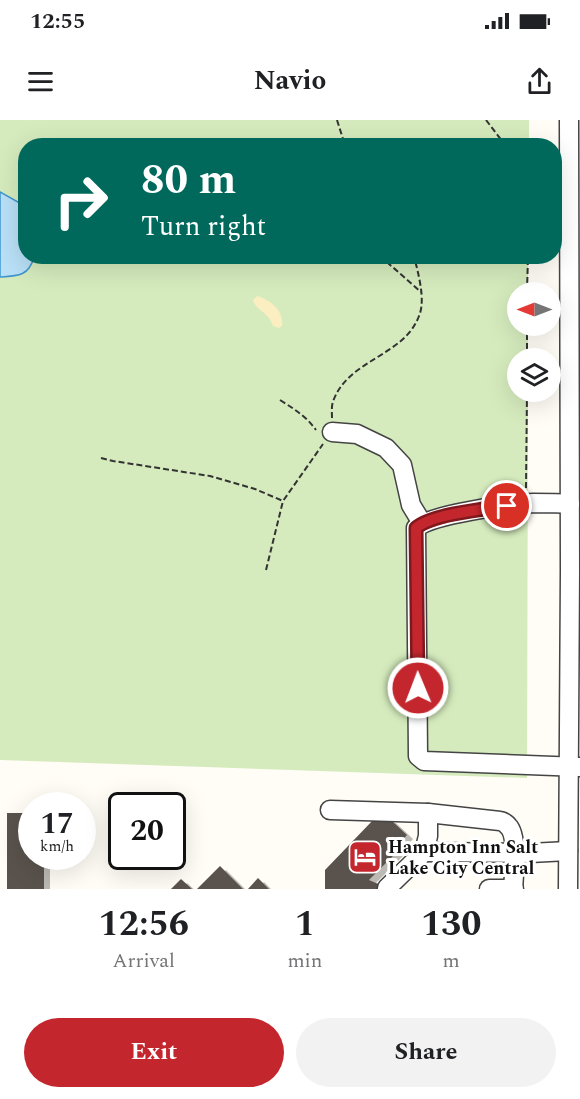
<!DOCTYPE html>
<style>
:root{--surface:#fff;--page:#f2f2f2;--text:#202124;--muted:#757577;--accent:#c4262e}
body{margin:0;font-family:Spectral,serif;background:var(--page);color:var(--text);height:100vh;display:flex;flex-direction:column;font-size:22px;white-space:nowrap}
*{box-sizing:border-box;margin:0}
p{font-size:20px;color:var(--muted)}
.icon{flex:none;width:33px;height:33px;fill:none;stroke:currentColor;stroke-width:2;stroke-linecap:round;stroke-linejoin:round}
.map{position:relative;height:769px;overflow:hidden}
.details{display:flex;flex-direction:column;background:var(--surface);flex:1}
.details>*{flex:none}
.guide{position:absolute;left:18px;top:18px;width:544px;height:126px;border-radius:24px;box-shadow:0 6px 24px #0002;background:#00695c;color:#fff;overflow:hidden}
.needle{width:39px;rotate:270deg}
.controls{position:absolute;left:507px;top:162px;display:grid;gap:12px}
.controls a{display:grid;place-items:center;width:54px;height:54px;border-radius:50%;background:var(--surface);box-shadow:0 6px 24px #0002;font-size:30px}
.speed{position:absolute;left:18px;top:672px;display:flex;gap:12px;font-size:30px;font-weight:700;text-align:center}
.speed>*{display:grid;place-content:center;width:78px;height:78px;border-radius:50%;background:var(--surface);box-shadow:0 6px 24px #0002;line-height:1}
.speed small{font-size:15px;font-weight:400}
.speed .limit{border:3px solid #111;border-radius:9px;background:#fff;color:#111}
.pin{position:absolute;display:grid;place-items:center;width:51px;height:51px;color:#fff;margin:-26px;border:3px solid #fff;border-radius:50%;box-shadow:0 2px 6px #0007}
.me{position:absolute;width:66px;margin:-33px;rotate:359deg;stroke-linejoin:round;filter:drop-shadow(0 0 4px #0008)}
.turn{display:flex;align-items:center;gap:21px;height:126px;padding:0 24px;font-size:27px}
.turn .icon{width:78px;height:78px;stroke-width:2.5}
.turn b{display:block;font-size:42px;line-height:51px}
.eta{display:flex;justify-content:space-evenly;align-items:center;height:102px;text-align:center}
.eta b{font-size:36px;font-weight:700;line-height:42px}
.primary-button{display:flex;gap:12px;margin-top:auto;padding:12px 24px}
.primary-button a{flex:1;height:69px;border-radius:36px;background:var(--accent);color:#fff;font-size:24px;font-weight:700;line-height:69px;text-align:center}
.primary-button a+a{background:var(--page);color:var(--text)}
.status{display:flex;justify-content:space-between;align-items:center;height:42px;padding:0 30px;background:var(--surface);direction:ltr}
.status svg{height:16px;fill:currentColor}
header{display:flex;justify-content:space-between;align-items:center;height:78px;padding:0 24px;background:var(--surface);font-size:27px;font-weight:700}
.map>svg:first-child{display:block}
.green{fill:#d5ebbd}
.sand{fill:#fbeec1}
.water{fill:#b9e0f7;stroke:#3f96cf;stroke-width:1.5}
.building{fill:#5a524d;filter:url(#shadow)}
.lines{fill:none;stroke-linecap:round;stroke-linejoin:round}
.minor-casing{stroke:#444;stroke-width:21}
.path{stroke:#333;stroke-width:2;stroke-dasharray:6 3;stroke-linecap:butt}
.minor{stroke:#fff;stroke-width:18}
.route-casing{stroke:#7f191e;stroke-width:15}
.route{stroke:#c4262e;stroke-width:10}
.labels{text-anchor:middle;stroke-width:6;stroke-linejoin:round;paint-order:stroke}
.poi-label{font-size:18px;font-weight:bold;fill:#111;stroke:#fff;text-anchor:start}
</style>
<div class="status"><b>12:55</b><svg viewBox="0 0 49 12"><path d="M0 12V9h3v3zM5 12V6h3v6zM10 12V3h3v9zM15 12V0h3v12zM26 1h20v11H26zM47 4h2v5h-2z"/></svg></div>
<header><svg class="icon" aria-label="menu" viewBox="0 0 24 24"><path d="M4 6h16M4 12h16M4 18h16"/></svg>Navio<svg class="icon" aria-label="share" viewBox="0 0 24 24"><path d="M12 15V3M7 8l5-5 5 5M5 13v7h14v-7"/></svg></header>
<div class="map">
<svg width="580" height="769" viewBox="0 0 580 769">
<defs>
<filter id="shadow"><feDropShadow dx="6" dy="4" stdDeviation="0" flood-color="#0004"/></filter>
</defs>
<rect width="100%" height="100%" fill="#fffdf5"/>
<polygon class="green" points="0,0 529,0 529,25 26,26 26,136 528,137 528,172 518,172 518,206 528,206 528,238 518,238 518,272 528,272 527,658 0,640"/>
<path class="sand" d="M257 176C271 180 284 191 282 206L279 208 273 206C268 191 257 192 253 180Z"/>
<path class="water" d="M0 72 25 86 26 136 34 137C29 156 18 156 0 157Z"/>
<g class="building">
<polygon points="7,693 32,693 32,736 44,736 44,769 7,769"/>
<polygon points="375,698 380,702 390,699 407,715 401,722 404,725 369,760 390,769 325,769 325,750"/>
<polygon points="220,746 243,769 197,769"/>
<polygon points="258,758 269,769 248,769"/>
<polygon points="181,759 192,769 171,769"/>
</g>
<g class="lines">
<defs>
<g id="minor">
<polyline points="332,312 357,314 386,328 402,345 411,385 422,403"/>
<path d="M570 384C558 383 545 383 533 383 510 384 432 394 416 408L418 636 424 641 580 647"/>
<polyline points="330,690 428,693 428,716 424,732 387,768"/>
<path d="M428 693 500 701C502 701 507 704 508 706 518 715 514 755 513 769"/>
<polyline points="424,732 530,733 568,731"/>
<polyline points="489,769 514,769"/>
<polyline points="568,769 570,451 569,0"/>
</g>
</defs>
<use href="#minor" class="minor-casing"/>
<g class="path">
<polyline points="337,0 343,19 347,26"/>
<polyline points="486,0 506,26"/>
<polyline points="380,136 421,172"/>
<polyline points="527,172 528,136"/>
<polyline points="527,238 527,206"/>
<path d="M280 280C294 289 306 296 316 310"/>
<path d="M332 298C332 292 331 285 334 279 350 239 404 236 419 196 426 180 418 153 414 136"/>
<polyline points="101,338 113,341 210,356 255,369 283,381 323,324"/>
<polyline points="526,368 527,272"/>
<polyline points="266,450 283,381"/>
</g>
<use href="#minor" class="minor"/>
</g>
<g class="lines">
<defs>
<path id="route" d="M418 568 416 408C432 394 485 389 507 386"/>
</defs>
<use href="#route" class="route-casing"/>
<use href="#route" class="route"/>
</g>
<defs>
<symbol id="hotel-square" viewBox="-11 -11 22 22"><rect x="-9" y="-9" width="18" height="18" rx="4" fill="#c4262e" stroke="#fff"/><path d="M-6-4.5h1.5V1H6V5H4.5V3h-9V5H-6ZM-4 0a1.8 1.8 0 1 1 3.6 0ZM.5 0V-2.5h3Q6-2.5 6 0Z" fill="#fff"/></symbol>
</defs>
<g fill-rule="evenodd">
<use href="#hotel-square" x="346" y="718" width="38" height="38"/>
</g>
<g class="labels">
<g class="poi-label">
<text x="388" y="733">Hampton Inn Salt<tspan x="388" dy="21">Lake City Central</tspan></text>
</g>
</g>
</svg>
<div class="controls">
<a><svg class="needle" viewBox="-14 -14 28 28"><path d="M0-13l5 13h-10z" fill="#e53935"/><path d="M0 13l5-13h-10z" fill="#757577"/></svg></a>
<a><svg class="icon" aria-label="layers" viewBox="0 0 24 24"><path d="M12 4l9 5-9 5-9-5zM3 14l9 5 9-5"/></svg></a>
</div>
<div class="speed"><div>17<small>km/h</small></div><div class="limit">20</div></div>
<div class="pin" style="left:507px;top:386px;background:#d93025"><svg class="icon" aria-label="arrive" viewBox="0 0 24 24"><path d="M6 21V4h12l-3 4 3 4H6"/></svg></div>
<svg class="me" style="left:418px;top:568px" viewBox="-20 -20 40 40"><circle r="17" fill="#c4262e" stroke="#fff" stroke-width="3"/><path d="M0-11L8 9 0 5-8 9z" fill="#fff"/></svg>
<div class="guide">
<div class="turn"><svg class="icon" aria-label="right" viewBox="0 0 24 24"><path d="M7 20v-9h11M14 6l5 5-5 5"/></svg><div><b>80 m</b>Turn right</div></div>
</div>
</div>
<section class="details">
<div class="eta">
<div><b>12:56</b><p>Arrival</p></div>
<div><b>1</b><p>min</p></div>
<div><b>130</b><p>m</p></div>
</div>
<div class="primary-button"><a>Exit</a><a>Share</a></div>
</section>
